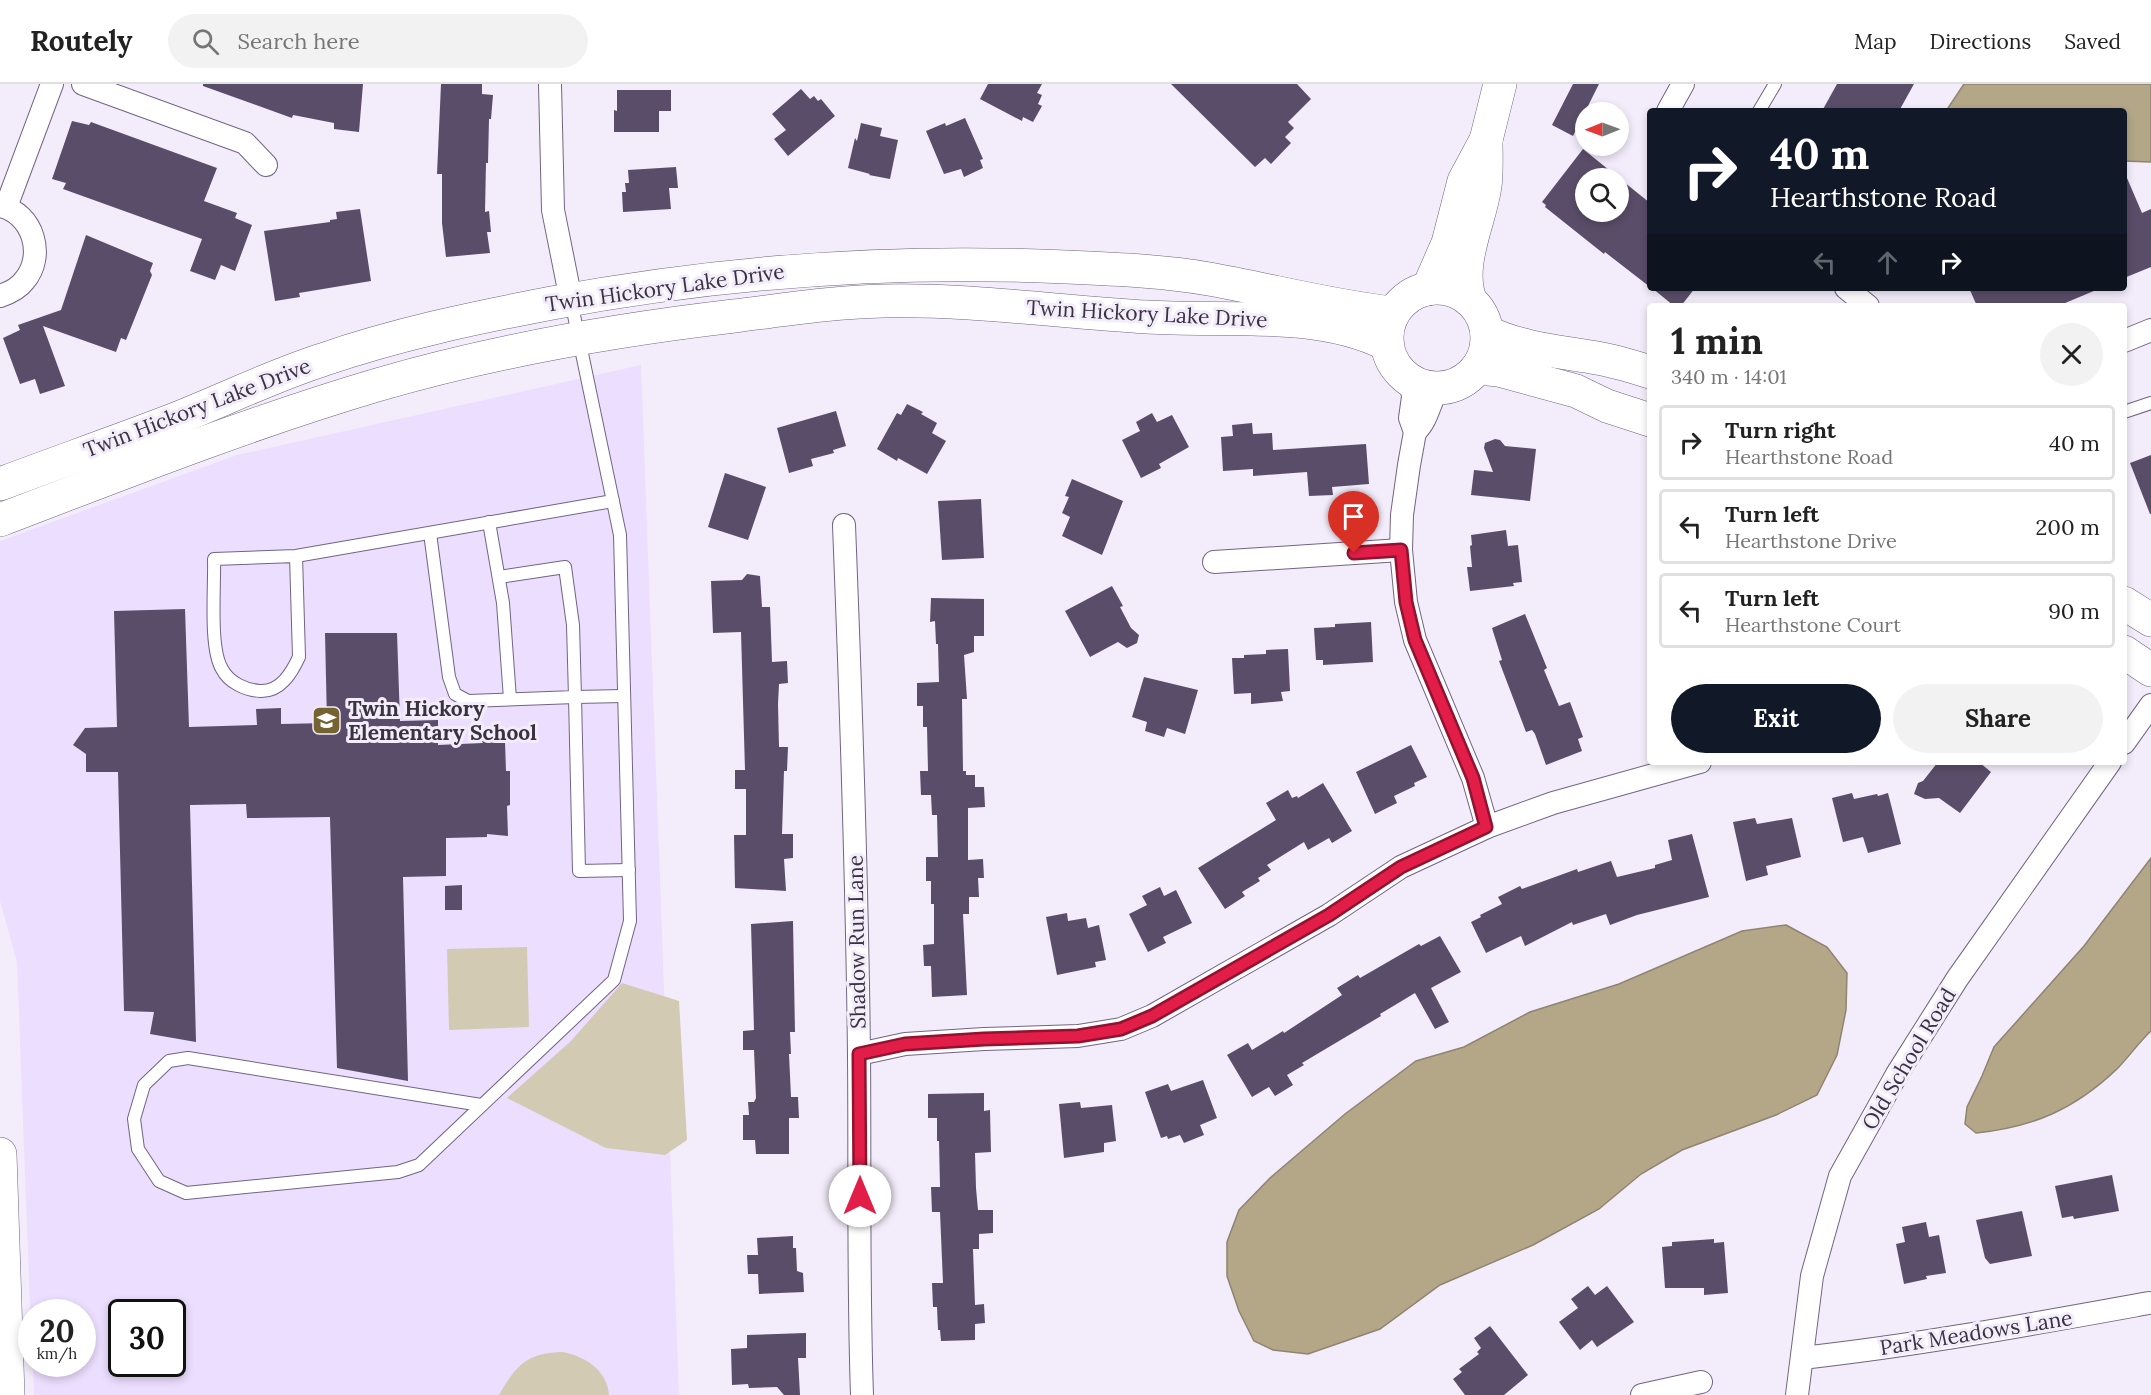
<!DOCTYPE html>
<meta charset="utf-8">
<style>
:root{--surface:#fff;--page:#f2f2f2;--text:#222;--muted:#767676;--line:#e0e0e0;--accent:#111827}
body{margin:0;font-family:Lora,serif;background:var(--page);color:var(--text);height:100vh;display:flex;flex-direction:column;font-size:22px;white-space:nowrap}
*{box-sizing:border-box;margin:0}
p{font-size:20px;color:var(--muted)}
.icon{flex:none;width:33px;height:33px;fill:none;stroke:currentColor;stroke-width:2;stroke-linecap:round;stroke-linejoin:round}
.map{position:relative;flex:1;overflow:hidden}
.details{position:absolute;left:1647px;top:219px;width:480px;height:462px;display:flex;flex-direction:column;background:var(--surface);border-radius:6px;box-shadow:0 3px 9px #0003}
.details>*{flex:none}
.top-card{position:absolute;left:1647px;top:24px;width:480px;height:183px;border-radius:6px;box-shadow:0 3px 9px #0003;background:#111827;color:#fff;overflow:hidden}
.needle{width:39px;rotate:269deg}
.buttons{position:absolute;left:1575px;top:18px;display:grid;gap:12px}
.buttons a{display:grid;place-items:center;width:54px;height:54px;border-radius:50%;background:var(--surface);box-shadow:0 3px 9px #0003;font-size:30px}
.speed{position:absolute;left:18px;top:1215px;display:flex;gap:12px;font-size:30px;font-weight:700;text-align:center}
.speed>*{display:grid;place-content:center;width:78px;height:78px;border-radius:50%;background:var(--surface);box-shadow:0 3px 9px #0003;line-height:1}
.speed small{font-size:15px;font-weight:400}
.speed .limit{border:3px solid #111;border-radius:9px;background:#fff;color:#111}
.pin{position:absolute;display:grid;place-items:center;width:51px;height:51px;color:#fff;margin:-62px -26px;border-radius:50% 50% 50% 0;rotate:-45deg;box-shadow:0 0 6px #0007}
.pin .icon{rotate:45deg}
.me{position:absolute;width:66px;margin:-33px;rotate:0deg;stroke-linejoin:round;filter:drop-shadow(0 0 4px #0008)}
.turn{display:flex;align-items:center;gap:21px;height:126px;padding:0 24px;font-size:27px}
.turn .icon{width:78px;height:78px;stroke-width:2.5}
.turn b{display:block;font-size:42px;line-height:51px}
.lanes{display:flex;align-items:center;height:57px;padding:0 24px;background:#0003;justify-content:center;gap:30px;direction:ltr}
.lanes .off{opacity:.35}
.round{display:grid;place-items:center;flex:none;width:63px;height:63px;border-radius:32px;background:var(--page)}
.head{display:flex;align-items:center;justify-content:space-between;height:102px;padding:0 24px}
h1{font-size:36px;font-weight:800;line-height:45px}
.cta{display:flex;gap:12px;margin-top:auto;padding:12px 24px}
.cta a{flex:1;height:69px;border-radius:36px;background:var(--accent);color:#fff;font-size:24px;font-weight:800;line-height:69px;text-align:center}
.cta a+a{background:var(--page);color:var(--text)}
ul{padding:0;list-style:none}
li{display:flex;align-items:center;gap:18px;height:75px;margin:0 12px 9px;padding:0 12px;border:3px solid var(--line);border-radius:6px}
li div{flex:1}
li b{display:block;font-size:22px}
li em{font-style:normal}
header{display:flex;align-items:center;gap:36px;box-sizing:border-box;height:84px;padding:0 30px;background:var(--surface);border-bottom:2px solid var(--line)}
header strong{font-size:28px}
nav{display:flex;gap:33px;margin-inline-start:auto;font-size:21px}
.search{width:420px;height:54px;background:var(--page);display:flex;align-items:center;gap:15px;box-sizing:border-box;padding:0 21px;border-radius:33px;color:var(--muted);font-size:22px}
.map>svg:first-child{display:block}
.built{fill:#ecdefe;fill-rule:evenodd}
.green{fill:#d3cab3}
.water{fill:#b4a788;stroke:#8f8472;stroke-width:1.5}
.building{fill:#5a4d69;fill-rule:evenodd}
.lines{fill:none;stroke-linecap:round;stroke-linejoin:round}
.lane-casing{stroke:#726482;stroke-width:14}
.street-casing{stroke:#726482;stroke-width:24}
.secondary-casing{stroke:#726482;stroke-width:34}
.lane{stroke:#fff;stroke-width:12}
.street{stroke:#fff;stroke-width:22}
.secondary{stroke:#fff;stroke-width:33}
.route-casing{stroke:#92132f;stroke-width:15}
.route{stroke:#e11d48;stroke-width:10}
.labels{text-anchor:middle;stroke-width:6;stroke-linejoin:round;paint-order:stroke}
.street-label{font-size:21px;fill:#393340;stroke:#f3edfb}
.poi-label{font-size:21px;font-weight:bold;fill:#393340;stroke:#f3edfb;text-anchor:start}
</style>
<header>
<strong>Routely</strong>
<div class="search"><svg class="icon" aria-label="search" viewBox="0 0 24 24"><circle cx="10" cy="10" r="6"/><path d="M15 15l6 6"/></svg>Search here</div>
<nav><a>Map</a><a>Directions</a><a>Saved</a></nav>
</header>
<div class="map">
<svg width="2151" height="1311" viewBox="0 0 2151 1311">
<rect width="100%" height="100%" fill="#f3edfb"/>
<path class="built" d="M641 281 679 1311H34L33 1280H82V1228H32L31 1249 17 878 0 817V457L237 371ZM122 1228H172V1280H122Z"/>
<g class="green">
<polygon points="527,863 529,943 449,946 447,865"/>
<polygon points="622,899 679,917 687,1056 665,1071 606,1064 507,1014 571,957"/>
<path d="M562 1268C585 1272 607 1286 609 1311H499C516 1281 527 1269 562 1268Z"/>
</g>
<g class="water">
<polygon points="1964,0 2151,0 2151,78 2124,77 2124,27 1946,27"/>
<path d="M2151 774V947C2138 959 2129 973 2117 985 2075 1025 2034 1043 1976 1049L1965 1040 1967 1023 1982 992 1994 963 2084 862Z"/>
<polygon points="1786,841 1827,863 1847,889 1846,926 1837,971 1817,1011 1776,1031 1682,1066 1641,1090 1599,1125 1533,1161 1440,1201 1380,1245 1308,1270 1273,1266 1254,1257 1239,1227 1227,1192 1227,1158 1239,1126 1270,1094 1345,1030 1416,977 1464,963 1530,928 1619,900 1742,847"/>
</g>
<g class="building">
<polygon points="203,0 363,0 359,48 334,45 334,39 293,31 292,34 203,2"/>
<polygon points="441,0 482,0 482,10 493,11 491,35 489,35 488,79 486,79 485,128 489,127 491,148 487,148 490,169 446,173 442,139 442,90 437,90"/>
<polygon points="988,0 1042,0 1037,9 1042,11 1038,20 1042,22 1033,38 1023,33 1022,37 980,15"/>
<polygon points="1171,0 1297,0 1311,15 1288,38 1294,44 1285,53 1291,59 1271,80 1265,74 1255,83"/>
<polygon points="1573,0 1599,0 1573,52 1552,41"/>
<polygon points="1837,0 1914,0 1899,27 1822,27"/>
<polygon points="801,5 810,15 814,12 818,17 821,15 835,32 788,72 774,55 786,46 772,30"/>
<polygon points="617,6 671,6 671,27 659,27 659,48 614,48 614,26 617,27"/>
<polygon points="965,34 983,75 980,76 983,84 964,93 961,85 944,90 926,47 945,39 946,42"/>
<polygon points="72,37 89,41 91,38 217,84 204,117 237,129 235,134 252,141 235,187 221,181 215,196 190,187 202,155 63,105 66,99 52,95"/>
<polygon points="861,39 882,44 880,52 898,56 890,95 869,91 870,90 848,84 855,54 857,57"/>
<path d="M1583 65 1650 119V203L1610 172 1605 168 1604 170 1545 123 1546 121 1542 118ZM1586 94H1618V128H1586Z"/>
<polygon points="676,83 678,104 669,104 671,125 623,128 622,108 626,108 625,99 629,99 628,86"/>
<polygon points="2124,87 2142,129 2151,125 2151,183 2124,194"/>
<polygon points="360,125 371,197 299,209 300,213 275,217 264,147 330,138 330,136 337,135 336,128"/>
<polygon points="86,151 153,179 150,187 152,191 126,256 121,254 116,268 43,242 65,302 40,310 35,295 20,300 3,254 20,246 18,241 61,226"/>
<polygon points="1652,204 1695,204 1681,222 1674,222"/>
<polygon points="1969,204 2101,204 2058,222 1977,222"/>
<polygon points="907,320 923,328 921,330 937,339 932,349 946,357 927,390 898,374 897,377 877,365 897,329 901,331"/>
<polygon points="836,327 846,362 833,366 834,369 811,375 813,382 789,389 777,344"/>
<polygon points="1152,329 1157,338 1172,331 1189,363 1159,380 1161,384 1141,394 1122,356 1140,347 1136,338"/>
<polygon points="1252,339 1253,350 1272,349 1273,366 1366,360 1369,400 1332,403 1333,411 1309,412 1307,388 1253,392 1253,385 1223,387 1221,353 1233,352 1232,341"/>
<polygon points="1495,355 1500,356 1505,362 1536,365 1530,417 1471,411 1474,386 1493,388 1484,364 1485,359"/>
<polygon points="2151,371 2151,430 2150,430 2130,379"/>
<polygon points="725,389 766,403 748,456 708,443"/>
<polygon points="1072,395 1123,417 1102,471 1062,452 1070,433 1062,429 1069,413 1065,412"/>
<polygon points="981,415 984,474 942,476 938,417"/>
<polygon points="1506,446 1508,462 1518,461 1522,498 1513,499 1514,502 1470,507 1467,483 1472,483 1470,462 1472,461 1471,451"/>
<polygon points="747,490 760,492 762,523 770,523 772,578 787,577 788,599 779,600 778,620 779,663 788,663 787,687 784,687 782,750 793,750 793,774 784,775 786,807 735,804 734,751 746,751 746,705 735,705 735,686 745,686 741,548 713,549 711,497 742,496"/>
<polygon points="1112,502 1123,522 1120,523 1131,544 1139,551 1137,559 1127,564 1118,558 1090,573 1065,527"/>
<polygon points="931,514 984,515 984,552 974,552 974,568 964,571 967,615 962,615 963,687 966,687 966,691 975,691 975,703 984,703 985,723 968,724 968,776 983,775 984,794 978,794 979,813 969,813 969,830 963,830 967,911 932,913 931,882 924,882 923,861 934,860 934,820 931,820 931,797 926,797 926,773 938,773 937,731 932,731 931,711 921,711 920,687 928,687 927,643 923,643 923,622 917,622 917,599 939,598 938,560 936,560 935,537 930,538"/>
<polygon points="185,525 189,643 257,641 256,625 281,624 281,640 327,639 325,549 397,549 400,637 438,636 438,661 483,659 482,657 505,658 506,687 510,687 510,721 507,722 508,752 487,750 487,753 446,754 446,792 403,793 408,997 337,984 330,733 247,734 246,720 190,721 196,958 150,950 154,928 124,927 118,688 86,688 86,670 73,661 85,644 117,643 114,527"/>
<polygon points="1525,530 1547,584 1544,586 1559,622 1570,618 1583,653 1578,655 1582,667 1546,681 1535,650 1532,646 1526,648 1499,577 1502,576 1492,544"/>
<polygon points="1371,538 1373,578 1323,581 1323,576 1316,576 1314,544 1335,543 1335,540"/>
<polygon points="1288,565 1290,607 1281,608 1283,617 1251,620 1251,609 1234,610 1232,574 1244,574 1244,571 1266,570 1266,566"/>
<polygon points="1144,593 1198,606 1185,650 1167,644 1164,653 1145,647 1147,638 1132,633"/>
<polygon points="1411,661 1427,693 1414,699 1415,702 1394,712 1397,719 1375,730 1356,688"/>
<polygon points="1938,678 1979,678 1991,688 1960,729 1939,714 1925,715 1914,710 1918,699 1923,697"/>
<polygon points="1323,699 1352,747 1332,759 1329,754 1308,766 1304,758 1267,781 1271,786 1258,794 1260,797 1242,808 1245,812 1225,825 1198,784 1276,736 1266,719 1288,706 1292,714 1297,712 1298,714"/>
<polygon points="1852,709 1854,715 1877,710 1878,712 1888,709 1901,760 1868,769 1863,753 1843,758 1832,714"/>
<polygon points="1755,734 1757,740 1792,734 1801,773 1766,782 1768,791 1746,797 1733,738"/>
<polygon points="1692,750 1709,813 1637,831 1610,841 1606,830 1573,841 1572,838 1525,862 1521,852 1486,869 1471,838 1481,833 1480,831 1502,820 1498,813 1520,802 1522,805 1577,785 1578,788 1611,777 1617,793 1655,784 1655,781 1672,776 1668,756"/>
<polygon points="462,801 462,826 445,826 445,802"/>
<polygon points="1160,803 1164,812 1176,806 1192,839 1163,853 1166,859 1148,868 1129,830 1147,821 1142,812"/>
<polygon points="1067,829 1068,837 1086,834 1088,844 1099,841 1106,876 1095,878 1096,883 1057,891 1046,833"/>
<polygon points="793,837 795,948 790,948 791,970 789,970 791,1013 798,1013 799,1034 789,1034 789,1070 756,1070 755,1056 743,1056 743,1031 749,1031 748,1018 754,1018 756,1014 754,966 743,966 743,947 754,946 751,840"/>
<polygon points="1440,852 1461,888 1431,904 1449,938 1435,945 1415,909 1380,930 1381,932 1302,979 1304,981 1287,991 1293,1001 1275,1012 1269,1003 1252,1013 1227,971 1248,959 1252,966 1283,947 1284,949 1342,911 1337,904 1358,891 1360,894 1419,860 1421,862"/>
<polygon points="1203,996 1217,1034 1200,1041 1204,1051 1184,1059 1180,1051 1168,1055 1167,1052 1161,1054 1145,1008 1168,1000 1171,1007"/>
<polygon points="984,1009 984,1027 990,1026 991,1068 975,1069 976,1104 978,1126 993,1126 993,1149 979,1150 979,1165 973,1165 975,1221 984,1220 985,1239 975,1240 975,1256 941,1257 940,1246 938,1246 937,1223 933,1223 932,1199 943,1199 940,1128 932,1128 931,1103 940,1103 939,1057 937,1057 937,1034 928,1034 928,1010"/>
<polygon points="1080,1018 1081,1024 1112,1021 1116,1057 1104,1059 1104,1068 1064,1074 1059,1020"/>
<polygon points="2112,1091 2119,1127 2074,1135 2073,1132 2062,1134 2055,1102"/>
<polygon points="2022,1127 2032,1172 1990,1180 1985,1174 1976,1136"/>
<polygon points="1926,1138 1929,1153 1939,1151 1946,1189 1926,1192 1927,1195 1904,1200 1896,1160 1905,1158 1902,1143"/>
<polygon points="793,1152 793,1164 796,1164 797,1187 803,1189 804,1208 759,1210 758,1190 748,1190 747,1171 758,1171 757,1154"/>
<polygon points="1714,1155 1714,1159 1724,1158 1728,1209 1704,1211 1704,1204 1665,1204 1662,1163 1672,1162 1672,1158"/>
<polygon points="1588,1202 1595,1211 1607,1202 1634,1238 1597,1263 1592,1256 1580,1266 1559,1238 1578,1224 1571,1215"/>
<polygon points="1490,1242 1528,1291 1504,1311 1465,1311 1453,1295 1462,1288 1459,1285 1479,1270 1477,1268 1481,1264 1474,1254"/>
<polygon points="806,1249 806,1274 798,1274 800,1311 784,1311 777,1303 749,1304 748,1300 732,1301 731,1265 747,1264 747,1251"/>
</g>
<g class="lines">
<defs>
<g id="lane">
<polyline points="1759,27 1775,0"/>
<polyline points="2124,328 2151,319"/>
<polyline points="489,438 503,519 510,615"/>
<polyline points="430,449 449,593 455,610 468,617 575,613 573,541 565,483 499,493"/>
<path d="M296 472 299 573C292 588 281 608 260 607 246 606 229 599 222 585 209 564 215 502 214 475L296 472 613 417"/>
<polyline points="624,612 575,613 579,787 629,786"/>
<polyline points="481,1021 188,974 169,977 144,1001 134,1035 138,1065 159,1097 186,1109 398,1088 419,1081 614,896 630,837 620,451 571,217"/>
</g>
<g id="street">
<polyline points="83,0 245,59 266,81"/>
<polyline points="550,0 553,126 571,216"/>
<polyline points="1668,27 1683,0"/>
<path d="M0 122C33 129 46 172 24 197 18 205 9 209 0 212"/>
<polyline points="6,123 52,0"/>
<polyline points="1846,204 1868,222"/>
<polyline points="2124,257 2151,246"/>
<polyline points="1411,298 1413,313 1410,334 1415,348 1409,381 1402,431 1401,466 1406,518 1415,556 1473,694 1487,743"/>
<path d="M1415 348C1428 336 1429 319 1438 304"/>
<path d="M844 441C851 618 857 794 859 971 860 1085 858 1198 862 1311"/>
<polyline points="1214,478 1401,466"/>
<polyline points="2124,659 2151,621"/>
<polyline points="859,970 905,960 984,955 1078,952 1121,945 1152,932 1329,831 1401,783 1487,743 1553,719 1700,678"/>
<path d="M1802 1274C1919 1261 2033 1240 2149 1219"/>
<polyline points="1642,1311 1701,1298"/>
<polyline points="1797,1311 1812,1192 1840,1092 1897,990 1957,895 2110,678"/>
</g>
<g id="secondary">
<polyline points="1486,56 1500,0"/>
<circle cx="1437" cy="254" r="50"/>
<path d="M1428 205 1448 159 1464 97 1486 56C1486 71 1487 87 1485 102 1480 138 1457 179 1470 216"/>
<path d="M1487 248C1520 264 1555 267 1591 273 1611 276 1631 282 1650 288"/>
<polyline points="1477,284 1499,286 1576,307 1607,322 1650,336"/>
<path d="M0 400C56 379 113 359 168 338 220 318 269 293 322 276 397 250 474 234 552 219 724 187 891 175 1066 183 1112 185 1165 187 1209 195 1271 206 1330 222 1392 229"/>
<path d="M0 436C125 388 249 339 377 301 493 267 614 246 734 232 783 226 833 218 883 217 971 215 1059 228 1147 233 1224 238 1316 225 1386 260"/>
<polyline points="2124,519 2151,536"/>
<polyline points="2124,568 2151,586"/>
<polyline points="0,1070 8,1311"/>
</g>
</defs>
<use href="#lane" class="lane-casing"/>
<use href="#street" class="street-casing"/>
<use href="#secondary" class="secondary-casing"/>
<use href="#lane" class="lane"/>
<use href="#street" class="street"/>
<use href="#secondary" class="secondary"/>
</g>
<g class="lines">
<defs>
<polyline id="route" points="860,1112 859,970 905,960 984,955 1078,952 1121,945 1152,932 1329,831 1401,783 1486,743 1473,694 1415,556 1406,518 1401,466 1354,469"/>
</defs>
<use href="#route" class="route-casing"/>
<use href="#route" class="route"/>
</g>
<defs>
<symbol id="school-square" viewBox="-11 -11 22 22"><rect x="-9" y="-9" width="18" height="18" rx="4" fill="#766332" stroke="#f3edfb"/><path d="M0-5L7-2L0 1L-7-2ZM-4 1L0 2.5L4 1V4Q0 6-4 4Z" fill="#fff"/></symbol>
</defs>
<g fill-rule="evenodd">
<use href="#school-square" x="310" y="620" width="33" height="33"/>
</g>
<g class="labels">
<g class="street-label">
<text transform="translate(665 204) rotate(-8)" y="7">Twin Hickory Lake Drive</text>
<text transform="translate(1147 230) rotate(3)" y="7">Twin Hickory Lake Drive</text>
<text transform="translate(197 324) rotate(-21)" y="7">Twin Hickory Lake Drive</text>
<text transform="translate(857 858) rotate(-91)" y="7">Shadow Run Lane</text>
<text transform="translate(1909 975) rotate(-59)" y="7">Old School Road</text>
<text transform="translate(1976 1249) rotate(-9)" y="7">Park Meadows Lane</text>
</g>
<g class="poi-label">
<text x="348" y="632">Twin Hickory<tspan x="348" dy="24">Elementary School</tspan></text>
</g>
</g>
</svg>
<div class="buttons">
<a><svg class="needle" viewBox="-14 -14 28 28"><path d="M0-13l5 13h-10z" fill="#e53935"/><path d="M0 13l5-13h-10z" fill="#767676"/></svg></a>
<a><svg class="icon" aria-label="search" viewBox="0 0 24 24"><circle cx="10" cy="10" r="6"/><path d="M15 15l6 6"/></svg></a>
</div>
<div class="speed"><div>20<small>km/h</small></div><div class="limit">30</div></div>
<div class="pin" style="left:1354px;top:469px;background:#d93025"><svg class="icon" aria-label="arrive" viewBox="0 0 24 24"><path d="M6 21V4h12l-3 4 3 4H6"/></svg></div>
<svg class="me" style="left:860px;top:1112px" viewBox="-20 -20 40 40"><circle r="19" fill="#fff"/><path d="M0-13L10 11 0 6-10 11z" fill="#e11d48"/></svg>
<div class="top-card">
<div class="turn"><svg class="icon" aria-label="right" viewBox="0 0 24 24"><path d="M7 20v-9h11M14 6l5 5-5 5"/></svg><div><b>40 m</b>Hearthstone Road</div></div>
<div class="lanes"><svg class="icon off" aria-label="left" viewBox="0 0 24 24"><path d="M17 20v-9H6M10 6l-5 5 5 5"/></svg><svg class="icon off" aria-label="ahead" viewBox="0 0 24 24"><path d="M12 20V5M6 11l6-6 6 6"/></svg><svg class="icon" aria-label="right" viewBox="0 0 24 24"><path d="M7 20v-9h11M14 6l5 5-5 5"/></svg></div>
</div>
<section class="details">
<div class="head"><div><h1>1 min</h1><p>340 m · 14:01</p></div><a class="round"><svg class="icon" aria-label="close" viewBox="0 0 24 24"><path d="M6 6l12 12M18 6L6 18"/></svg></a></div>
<ul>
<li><svg class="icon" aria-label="right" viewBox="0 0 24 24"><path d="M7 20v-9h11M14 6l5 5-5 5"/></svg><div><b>Turn right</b><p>Hearthstone Road</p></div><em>40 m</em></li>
<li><svg class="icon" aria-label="left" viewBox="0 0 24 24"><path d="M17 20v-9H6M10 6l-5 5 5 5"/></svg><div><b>Turn left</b><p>Hearthstone Drive</p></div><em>200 m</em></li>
<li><svg class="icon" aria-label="left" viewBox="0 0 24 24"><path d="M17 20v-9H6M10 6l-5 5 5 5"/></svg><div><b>Turn left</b><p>Hearthstone Court</p></div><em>90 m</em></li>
</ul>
<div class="cta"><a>Exit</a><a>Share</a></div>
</section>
</div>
